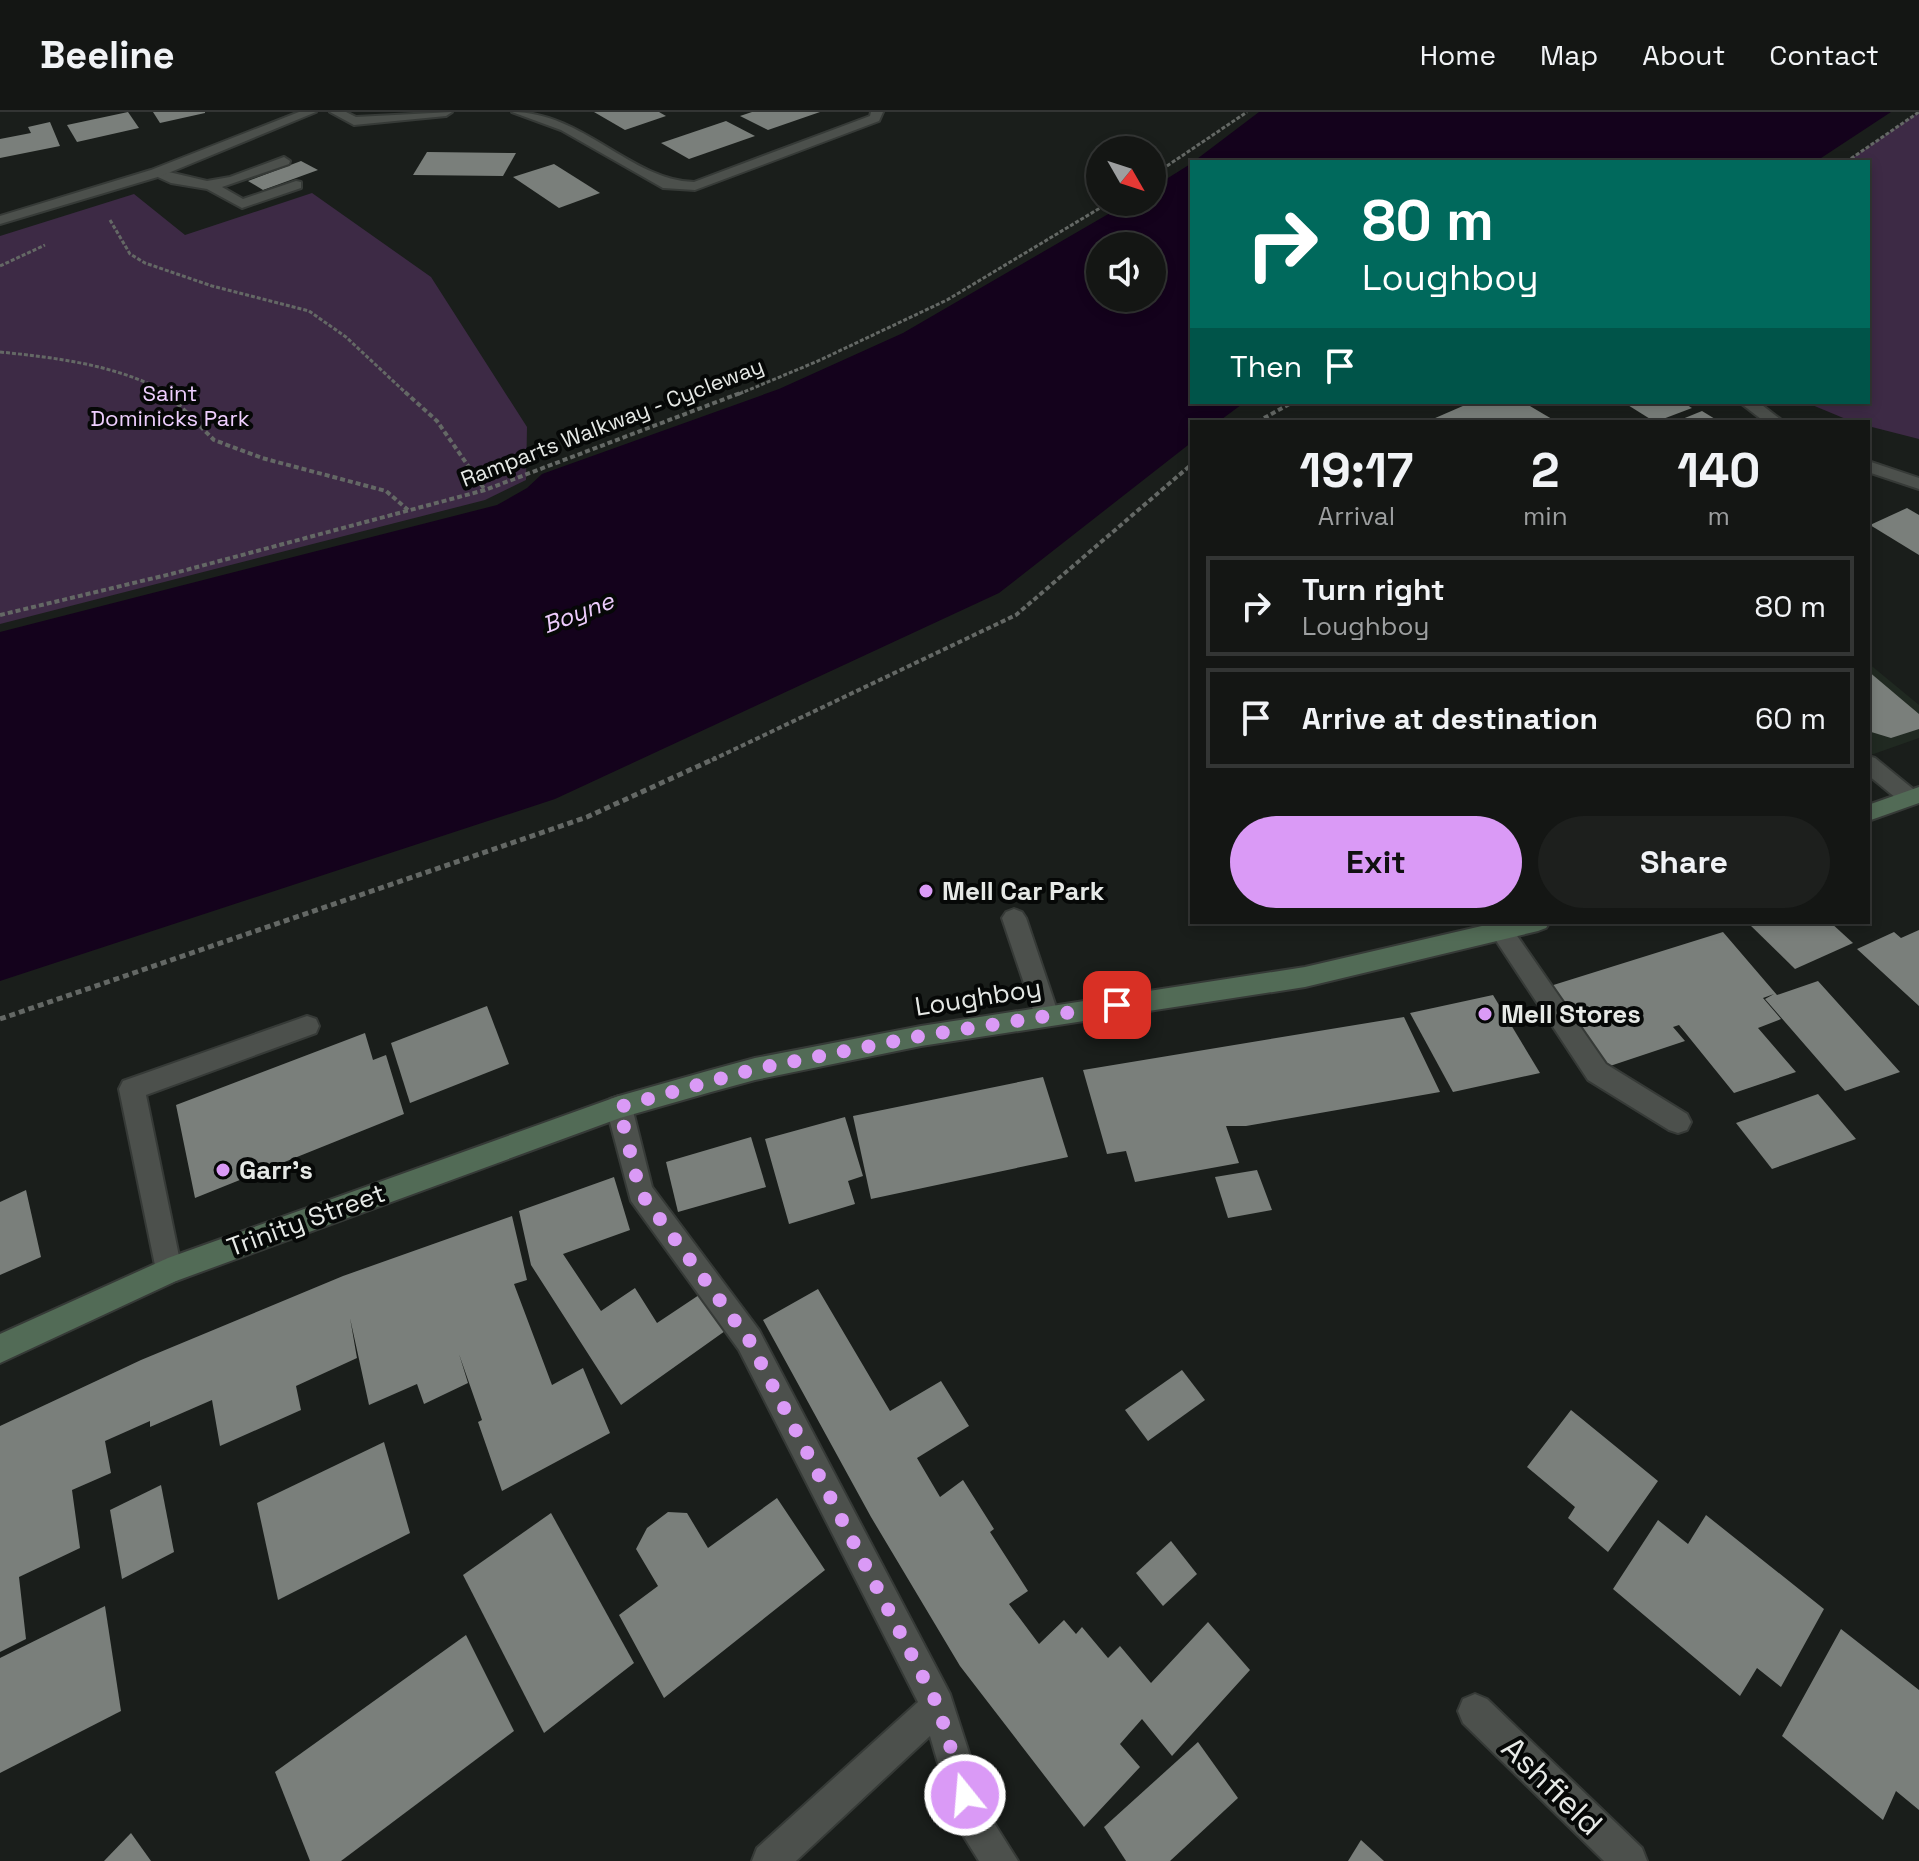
<!DOCTYPE html>
<style>
:root{--surface:#141614;--page:#1d1f1d;--text:#f1f3f6;--muted:#9d9fa0;--line:#333534;--accent:#da9af6}
body{margin:0;font-family:"Space Grotesk",sans-serif;background:var(--page);color:var(--text);height:100vh;display:flex;flex-direction:column;font-size:30px;white-space:nowrap}
*{box-sizing:border-box;margin:0}
p{font-size:26px;color:var(--muted)}
.icon{flex:none;width:44px;height:44px;fill:none;stroke:currentColor;stroke-width:2;stroke-linecap:round;stroke-linejoin:round}
.map{position:relative;flex:1;overflow:hidden}
.details{position:absolute;left:1190px;top:308px;width:680px;height:504px;display:flex;flex-direction:column;background:var(--surface);border-radius:0px;box-shadow:0 4px 12px #0003,0 0 0 2px var(--line)}
.details>*{flex:none}
.top-card{position:absolute;left:1190px;top:48px;width:680px;height:244px;border-radius:0px;box-shadow:0 4px 12px #0003,0 0 0 2px var(--line);background:#00695c;color:#fff;overflow:hidden}
.needle{width:52px;rotate:129deg}
.controls{position:absolute;left:1086px;top:24px;display:grid;gap:16px}
.controls a{display:grid;place-items:center;width:80px;height:80px;border-radius:50%;background:var(--surface);box-shadow:0 4px 12px #0003,0 0 0 2px var(--line);font-size:40px}
.pin{position:absolute;display:grid;place-items:center;width:68px;height:68px;color:#fff;margin:-34px;border-radius:16px;box-shadow:0 4px 12px #0006}
.me{position:absolute;width:88px;margin:-44px;rotate:343deg;stroke-linejoin:round;filter:drop-shadow(0 0 6px #0008)}
.turn{display:flex;align-items:center;gap:28px;height:168px;padding:0 40px;font-size:36px}
.turn .icon{width:104px;height:104px;stroke-width:2.5}
.turn b{display:block;font-size:56px;line-height:68px}
.then{display:flex;align-items:center;height:76px;padding:0 40px;background:#0003;gap:16px;font-size:30px}
.eta{display:flex;justify-content:space-evenly;align-items:center;height:136px;text-align:center}
.eta b{font-size:48px;font-weight:800;line-height:56px}
.action{display:flex;gap:16px;margin-top:auto;padding:16px 40px}
.action a{flex:1;height:92px;border-radius:48px;background:var(--accent);color:#111;font-size:32px;font-weight:800;line-height:92px;text-align:center}
.action a+a{background:var(--page);color:var(--text)}
ul{padding:0;list-style:none}
li{display:flex;align-items:center;gap:24px;height:100px;margin:0 16px 12px;padding:0 24px;border:4px solid var(--line);border-radius:0px}
li div{flex:1}
li b{display:block;font-size:30px}
li em{font-style:normal}
header{display:flex;align-items:center;gap:48px;box-sizing:border-box;height:112px;padding:0 40px;background:var(--surface);border-bottom:2px solid var(--line)}
header strong{font-size:38px}
nav{display:flex;gap:44px;margin-inline-start:auto;font-size:28px}
.map>svg:first-child{display:block}
.built{fill:#202921}
.green{fill:#3d2a45}
.water{fill:#14021c;fill-rule:evenodd}
.building{fill:#7a7f7b}
.lines{fill:none;stroke-linecap:round;stroke-linejoin:round}
.service-casing{stroke:#363a37;stroke-width:4}
.minor-casing{stroke:#363a37;stroke-width:4}
.tertiary-casing{stroke:#363a37;stroke-width:4}
.secondary-casing{stroke:#363a37;stroke-width:4}
.path-far2{stroke:#646865;stroke-width:3;stroke-dasharray:4 2;stroke-linecap:butt}
.path-far1{stroke:#646865;stroke-width:4;stroke-dasharray:5 3;stroke-linecap:butt}
.path{stroke:#646865;stroke-width:5;stroke-dasharray:6 4;stroke-linecap:butt}
.service{fill:#4c504c;fill-rule:evenodd}
.minor{fill:#4c504c;fill-rule:evenodd}
.tertiary{fill:#4c504c;fill-rule:evenodd}
.secondary{fill:#526b56;fill-rule:evenodd}
.route{stroke:#da9af6;stroke-width:14;stroke-dasharray:0 25.2}
.poi-dot{fill:#da9af6;stroke:#060807;stroke-width:3}
.labels{text-anchor:middle;stroke-width:8;stroke-linejoin:round;paint-order:stroke}
.far-park-label{font-size:22px;fill:#efcfff;stroke:#060807}
.far-street-label{font-size:22px;fill:#e6e9e6;stroke:#060807}
.far-water-label{font-size:24px;font-style:italic;fill:#edccfc;stroke:#060807}
.poi-label{font-size:26px;font-weight:bold;fill:#e6e9e6;stroke:#060807;text-anchor:start}
.street-label{font-size:26px;fill:#e6e9e6;stroke:#060807}
.near-street-label{font-size:32px;fill:#e6e9e6;stroke:#060807}
</style>
<header>
<strong>Beeline</strong>
<nav><a>Home</a><a>Map</a><a>About</a><a>Contact</a></nav>
</header>
<div class="map">
<svg width="1919" height="1749" viewBox="0 0 1919 1749">
<rect width="100%" height="100%" fill="#1a1e1b"/>
<polygon class="built" points="1868,551 1919,593 1919,626 1868,644"/>
<g class="green">
<polygon points="1919,0 1919,327 1868,314 1868,310 1853,310 1805,290 1868,290 1868,50 1846,50"/>
<polygon points="312,81 431,165 527,315 526,368 485,388 0,512 0,124 134,82 185,123"/>
</g>
<g class="water">
<polygon points="1259,0 1891,0 1815,50 1193,50"/>
<path d="M1192 51V290H1245L1218 310H1192V330L999 481 555 687 0 869V520L497 393 527 376 542 362 779 277 903 221 1129 90H1152V76ZM1100 134H1152V186H1100Z"/>
</g>
<g class="building">
<polygon points="128,0 139,16 77,30 67,13"/>
<polygon points="153,0 205,0 205,1 160,11"/>
<polygon points="594,0 659,0 666,4 625,18"/>
<polygon points="752,0 820,0 768,18 740,4"/>
<polygon points="726,9 755,24 689,47 661,31"/>
<polygon points="50,10 60,34 0,46 0,27 31,21 28,15"/>
<polygon points="427,40 516,41 503,64 413,63"/>
<polygon points="301,49 318,58 263,78 248,69"/>
<polygon points="554,52 600,81 559,96 513,65"/>
<polygon points="1472,290 1523,290 1557,310 1426,310"/>
<polygon points="1623,290 1682,290 1692,296 1655,310"/>
<polygon points="1702,299 1720,310 1675,310"/>
<polygon points="1907,396 1919,403 1919,443 1870,413"/>
<polygon points="1868,559 1919,602 1919,617 1891,626 1868,619"/>
<polygon points="1747,810 1830,810 1853,831 1795,857"/>
<polygon points="1919,818 1919,894 1857,837 1894,820 1901,826"/>
<polygon points="1723,820 1777,883 1818,869 1900,960 1845,979 1765,887 1774,882 1763,886 1781,907 1758,916 1796,960 1734,981 1679,913 1673,915 1685,929 1607,955 1547,875"/>
<polygon points="1493,883 1540,961 1453,980 1410,901"/>
<polygon points="487,894 509,952 410,991 391,931"/>
<polygon points="1404,905 1440,980 1246,1014 1226,1014 1239,1051 1135,1070 1126,1039 1107,1042 1083,958"/>
<polygon points="365,921 373,948 386,943 404,1002 195,1086 176,993"/>
<polygon points="1043,965 1068,1045 871,1087 853,1004"/>
<polygon points="1818,982 1856,1027 1772,1057 1736,1011"/>
<polygon points="845,1005 863,1064 848,1069 855,1092 789,1112 765,1027"/>
<polygon points="751,1025 766,1075 678,1100 666,1050"/>
<polygon points="1257,1058 1272,1098 1228,1106 1215,1065"/>
<polygon points="614,1065 630,1118 563,1142 601,1199 635,1176 657,1211 699,1183 725,1219 621,1293 531,1153 519,1099"/>
<polygon points="26,1078 41,1145 0,1163 0,1090"/>
<polygon points="512,1104 527,1168 514,1172 552,1273 583,1256 610,1321 502,1379 478,1310 482,1308 459,1242 468,1271 424,1292 417,1272 369,1293 350,1206 357,1246 296,1274 301,1298 220,1334 212,1288 150,1315 150,1309 105,1329 111,1361 72,1378 80,1436 19,1465 26,1527 0,1540 0,1314 141,1248 343,1164"/>
<polygon points="818,1177 890,1299 941,1269 969,1314 917,1346 940,1385 963,1368 994,1417 990,1420 1028,1479 1009,1492 1039,1532 1064,1508 1076,1522 1082,1515 1108,1546 1120,1534 1151,1571 1208,1510 1250,1558 1172,1644 1142,1607 1120,1632 1140,1655 1084,1715 960,1554 871,1405 763,1208"/>
<polygon points="1182,1258 1205,1288 1148,1329 1125,1298"/>
<polygon points="1571,1298 1658,1369 1608,1440 1568,1406 1575,1395 1527,1355"/>
<polygon points="384,1330 410,1421 278,1488 257,1391"/>
<polygon points="161,1373 174,1440 122,1467 110,1398"/>
<polygon points="777,1386 825,1458 664,1586 619,1503 658,1474 636,1437 647,1416 668,1400 687,1401 708,1436"/>
<polygon points="551,1401 634,1551 544,1621 463,1463"/>
<polygon points="1706,1403 1824,1497 1781,1575 1757,1556 1740,1584 1613,1477 1658,1408 1688,1432"/>
<polygon points="1171,1429 1197,1462 1163,1494 1136,1461"/>
<polygon points="105,1494 121,1599 0,1661 0,1546"/>
<polygon points="1841,1517 1919,1578 1919,1698 1896,1679 1883,1708 1782,1624"/>
<polygon points="466,1523 514,1619 341,1749 310,1749 275,1660"/>
<polygon points="1198,1630 1238,1686 1170,1749 1126,1749 1104,1715"/>
<polygon points="131,1721 151,1749 104,1749"/>
<polygon points="1361,1728 1384,1749 1348,1749"/>
</g>
<g class="lines">
<defs>
<g id="service">
<polygon points="284,45 290,49 289,52 222,75 243,87 296,69 301,70 301,76 242,96 207,77 171,71 149,61 156,57 207,69 230,65"/>
<polygon points="1868,644 1875,646 1918,681 1918,691 1902,691 1868,663"/>
<polygon points="1014,797 1022,800 1026,806 1059,904 1056,911 1047,914 1038,911 1035,904 1002,806 1006,800"/>
<polygon points="1503,812 1511,815 1606,952 1687,1002 1691,1010 1687,1018 1678,1021 1669,1018 1588,968 1495,827 1491,821 1495,815"/>
<polygon points="307,904 316,907 319,914 316,921 146,983 182,1159 178,1168 168,1172 158,1168 119,977 123,969"/>
</g>
<g id="minor">
<polygon points="330,0 346,0 356,5 452,0 446,4 354,13"/>
<path d="M512 0C583 0 630 68 694 70L870 4 871 0H883L879 9 695 78 663 76 561 18Z"/>
<polygon points="1739,290 1758,290 1784,310 1765,310"/>
<polygon points="1868,349 1919,366 1919,377 1868,360"/>
<polygon points="619,984 628,987 632,995 652,1075 759,1218 950,1582 989,1703 1018,1749 979,1749 956,1712 930,1624 796,1749 752,1749 757,1736 918,1590 739,1238 631,1089 606,995 610,987"/>
<polygon points="1475,1582 1487,1587 1642,1736 1647,1749 1604,1749 1463,1611 1458,1599 1463,1587"/>
</g>
<polygon id="tertiary" points="299,0 316,0 161,64 0,112 0,104 151,58"/>
<g id="secondary">
<polygon points="1919,675 1919,691 1868,709 1868,693"/>
<polygon points="1499,810 1550,810 1546,816 1538,819 1305,875 921,934 755,968 711,980 620,1006 176,1169 0,1251 0,1222 168,1146 619,984 711,958 755,946 921,914 1305,855"/>
</g>
</defs>
<use href="#service" class="service-casing"/>
<use href="#minor" class="minor-casing"/>
<use href="#tertiary" class="tertiary-casing"/>
<use href="#secondary" class="secondary-casing"/>
<g class="path-far2">
<polyline points="1846,50 1919,0"/>
<polyline points="1152,64 1247,0"/>
<polyline points="110,108 130,142 145,151 212,174 309,199 346,225 407,282"/>
<polyline points="0,154 45,133"/>
<path d="M0 240C59 246 117 253 170 282"/>
<polyline points="739,282 818,249 947,188 1110,90"/>
</g>
<g class="path-far1">
<polyline points="166,280 214,328 262,346 386,379 408,398"/>
<polyline points="405,280 437,309 485,378"/>
<polyline points="1257,310 1293,290"/>
<polyline points="0,503 171,462 485,378 743,280"/>
<polyline points="712,648 1016,503 1192,352"/>
</g>
<polyline class="path" points="0,907 587,705 716,646"/>
<use href="#service" class="service"/>
<use href="#minor" class="minor"/>
<use href="#tertiary" class="tertiary"/>
<use href="#secondary" class="secondary"/>
</g>
<g class="lines">
<polyline class="route" points="965,1683 938,1594 749,1228 640,1080 619,995 755,957 921,924 1117,893"/>
</g>
<g class="poi-dot">
<circle cx="926" cy="779" r="8"/>
<circle cx="1485" cy="902" r="8"/>
<circle cx="223" cy="1058" r="8"/>
</g>
<g class="labels">
<g class="far-park-label">
<text x="170" y="289">Saint<tspan x="170" dy="25">Dominicks Park</tspan></text>
</g>
<g class="far-street-label">
<text transform="translate(612 310) rotate(-21)" y="8">Ramparts Walkway - Cycleway</text>
</g>
<g class="far-water-label">
<text transform="translate(578 501) rotate(-21)" y="8">Boyne</text>
</g>
<g class="poi-label">
<text x="942" y="788">Mell Car Park</text>
<text x="1501" y="911">Mell Stores</text>
<text x="239" y="1067">Garr's</text>
</g>
<g class="street-label">
<text transform="translate(978 885) rotate(-9)" y="9">Loughboy</text>
<text transform="translate(306 1108) rotate(-20)" y="9">Trinity Street</text>
</g>
<g class="near-street-label">
<text transform="translate(1552 1674) rotate(44)" y="11">Ashfield</text>
</g>
</g>
</svg>
<div class="controls">
<a><svg class="needle" viewBox="-14 -14 28 28"><path d="M0-13l5 13h-10z" fill="#e53935"/><path d="M0 13l5-13h-10z" fill="#9d9fa0"/></svg></a>
<a><svg class="icon" aria-label="sound" viewBox="0 0 24 24"><path d="M4 9h4l5-4v14l-5-4H4zM17 9q2 3 0 6"/></svg></a>
</div>
<div class="pin" style="left:1117px;top:893px;background:#d93025"><svg class="icon" aria-label="arrive" viewBox="0 0 24 24"><path d="M6 21V4h12l-3 4 3 4H6"/></svg></div>
<svg class="me" style="left:965px;top:1683px" viewBox="-20 -20 40 40"><circle r="17" fill="#da9af6" stroke="#fff" stroke-width="3"/><path d="M0-11L8 9 0 5-8 9z" fill="#fff"/></svg>
<div class="top-card">
<div class="turn"><svg class="icon" aria-label="right" viewBox="0 0 24 24"><path d="M7 20v-9h11M14 6l5 5-5 5"/></svg><div><b>80 m</b>Loughboy</div></div>
<div class="then">Then<svg class="icon" aria-label="arrive" viewBox="0 0 24 24"><path d="M6 21V4h12l-3 4 3 4H6"/></svg></div>
</div>
<section class="details">
<div class="eta">
<div><b>19:17</b><p>Arrival</p></div>
<div><b>2</b><p>min</p></div>
<div><b>140</b><p>m</p></div>
</div>
<ul>
<li><svg class="icon" aria-label="right" viewBox="0 0 24 24"><path d="M7 20v-9h11M14 6l5 5-5 5"/></svg><div><b>Turn right</b><p>Loughboy</p></div><em>80 m</em></li>
<li><svg class="icon" aria-label="arrive" viewBox="0 0 24 24"><path d="M6 21V4h12l-3 4 3 4H6"/></svg><div><b>Arrive at destination</b></div><em>60 m</em></li>
</ul>
<div class="action"><a>Exit</a><a>Share</a></div>
</section>
</div>
